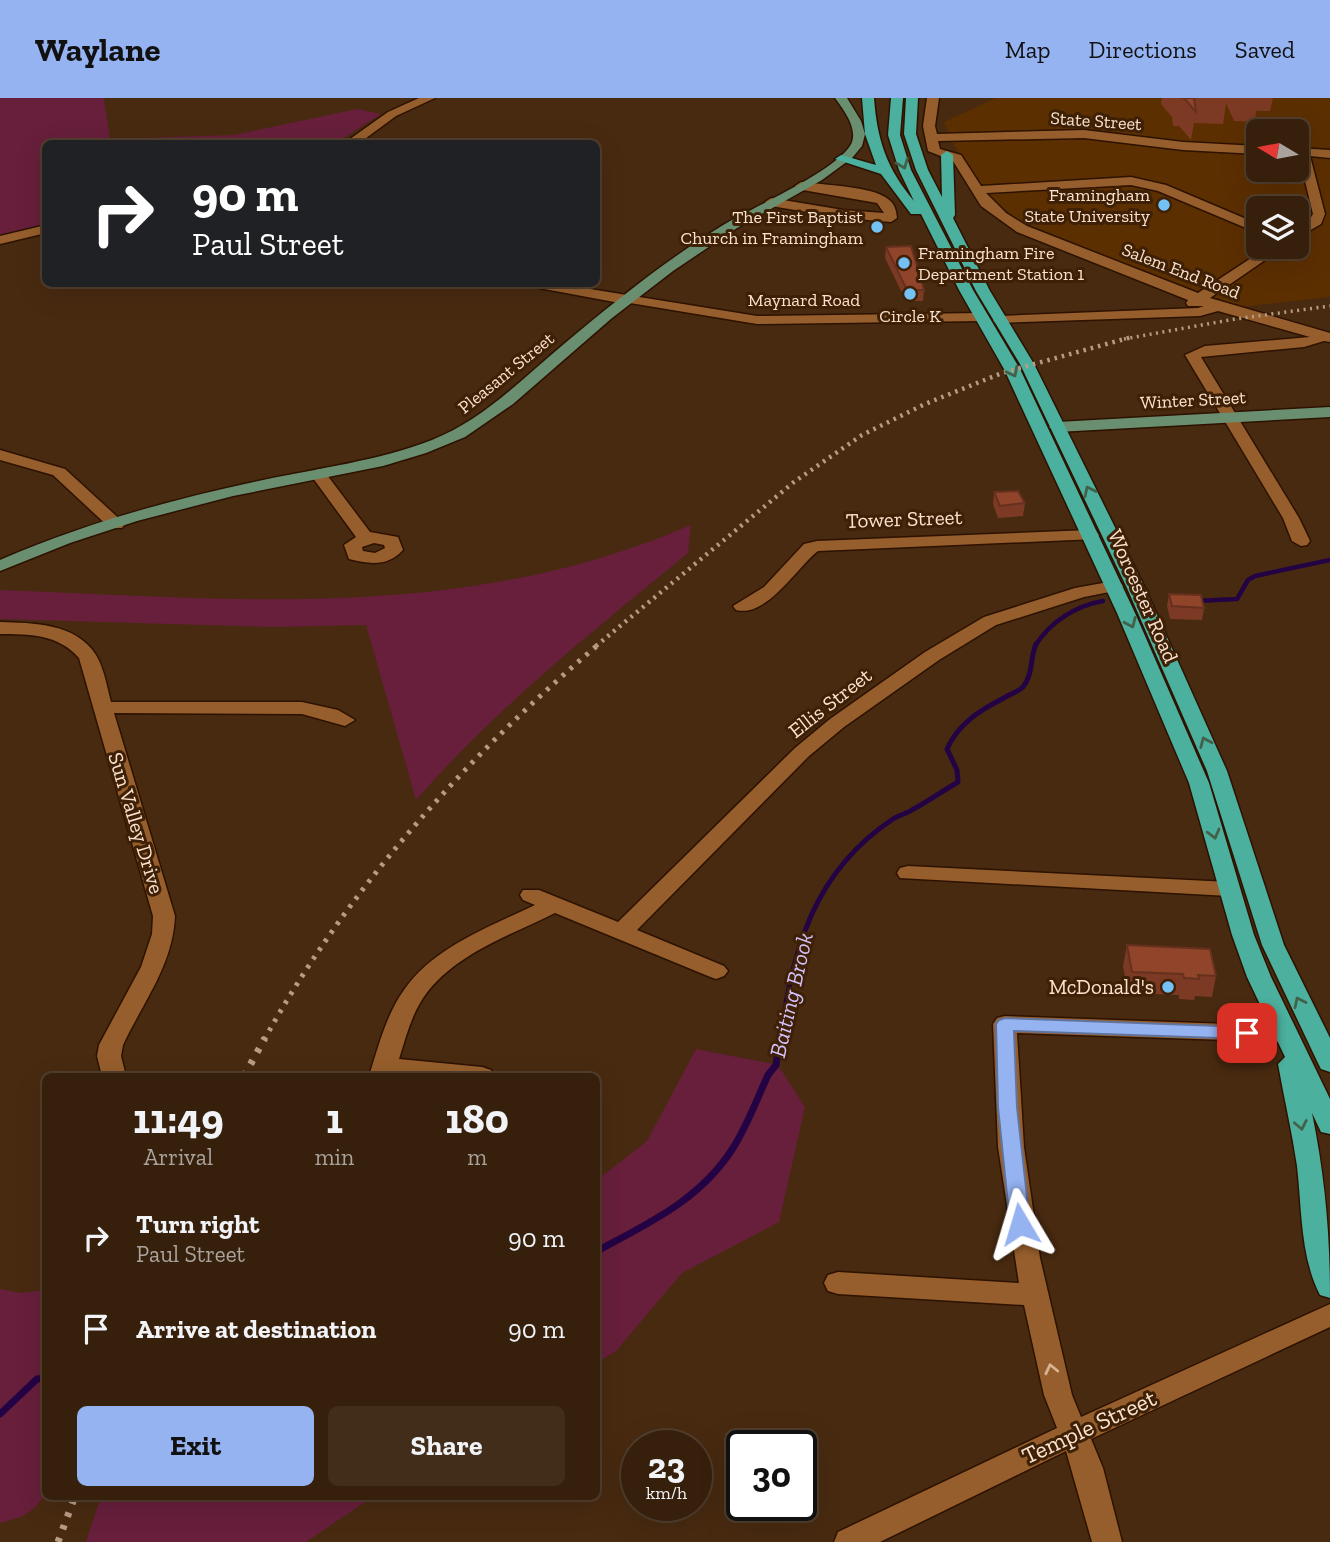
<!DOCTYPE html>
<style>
:root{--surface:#36200c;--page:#412d1a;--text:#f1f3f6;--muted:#aaa39d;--line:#503e2d;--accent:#95b2f1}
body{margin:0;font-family:"Zilla Slab",serif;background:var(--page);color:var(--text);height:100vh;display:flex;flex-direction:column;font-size:26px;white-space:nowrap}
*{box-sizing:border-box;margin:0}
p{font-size:23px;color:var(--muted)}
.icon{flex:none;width:38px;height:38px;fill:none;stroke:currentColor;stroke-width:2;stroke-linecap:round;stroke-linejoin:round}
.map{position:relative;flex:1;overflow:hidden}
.panel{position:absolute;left:42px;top:975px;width:558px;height:427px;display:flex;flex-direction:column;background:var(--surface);border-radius:10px;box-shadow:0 7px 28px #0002,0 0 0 2px var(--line)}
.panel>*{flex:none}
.hud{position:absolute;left:42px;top:42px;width:558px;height:147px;border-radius:10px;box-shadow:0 7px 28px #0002,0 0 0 2px var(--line);background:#202124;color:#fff;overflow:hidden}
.needle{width:46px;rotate:280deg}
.controls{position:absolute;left:1246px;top:21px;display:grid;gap:14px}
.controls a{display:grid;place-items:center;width:63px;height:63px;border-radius:10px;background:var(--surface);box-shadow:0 7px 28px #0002,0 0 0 2px var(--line);font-size:35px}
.speed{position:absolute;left:621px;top:1332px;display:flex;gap:14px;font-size:35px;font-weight:700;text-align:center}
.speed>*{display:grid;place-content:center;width:91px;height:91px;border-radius:50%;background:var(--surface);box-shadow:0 7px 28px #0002,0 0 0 2px var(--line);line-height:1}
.speed small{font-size:18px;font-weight:400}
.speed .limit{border:4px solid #111;border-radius:10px;background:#fff;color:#111}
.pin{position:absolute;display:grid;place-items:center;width:60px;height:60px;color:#fff;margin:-30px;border-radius:14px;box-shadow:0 4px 10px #0006}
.me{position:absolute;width:77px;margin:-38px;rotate:353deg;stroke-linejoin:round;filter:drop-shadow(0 0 5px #0008)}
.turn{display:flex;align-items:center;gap:24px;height:147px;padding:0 35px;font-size:32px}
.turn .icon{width:91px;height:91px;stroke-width:2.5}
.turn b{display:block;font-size:49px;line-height:60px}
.eta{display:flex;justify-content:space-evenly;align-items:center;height:119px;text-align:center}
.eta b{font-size:42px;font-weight:700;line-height:49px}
.cta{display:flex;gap:14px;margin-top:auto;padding:14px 35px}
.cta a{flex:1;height:80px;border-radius:10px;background:var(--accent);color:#111;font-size:28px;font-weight:700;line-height:80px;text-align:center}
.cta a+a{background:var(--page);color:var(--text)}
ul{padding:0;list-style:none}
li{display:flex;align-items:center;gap:21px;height:91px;padding:0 35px}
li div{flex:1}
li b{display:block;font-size:26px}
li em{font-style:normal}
header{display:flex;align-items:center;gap:42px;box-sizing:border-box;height:98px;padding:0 35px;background:var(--accent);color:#111}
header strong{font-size:33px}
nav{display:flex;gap:38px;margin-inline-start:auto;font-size:24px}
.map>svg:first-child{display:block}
.built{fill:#5c2f00;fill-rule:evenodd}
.green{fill:#671f3b}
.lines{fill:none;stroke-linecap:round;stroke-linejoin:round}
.stream-far2{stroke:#240344;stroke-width:4.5}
.stream-far1{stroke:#240344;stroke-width:5}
.stream{stroke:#240344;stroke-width:7}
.minor-casing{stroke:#2d1200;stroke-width:3}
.major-casing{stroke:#2d1200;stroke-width:3}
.highway-casing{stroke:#2d1200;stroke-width:3}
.minor{fill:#965e2c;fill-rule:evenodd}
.major{fill:#698f70;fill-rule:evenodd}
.highway{fill:#4bb09e;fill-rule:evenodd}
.rail-far3{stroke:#b79c85;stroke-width:3.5;stroke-dasharray:2 4.5;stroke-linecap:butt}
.rail-far2{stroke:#b79c85;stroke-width:4.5;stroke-dasharray:2.5 5;stroke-linecap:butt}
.rail-far1{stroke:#b79c85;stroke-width:5;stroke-dasharray:3.5 7;stroke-linecap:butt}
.rail{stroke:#b79c85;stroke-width:7;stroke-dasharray:4.5 9;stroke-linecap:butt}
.wall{fill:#7c3a24}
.building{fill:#90442a;stroke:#65301d;stroke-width:2}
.oneway{stroke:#43614a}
.oneway2{stroke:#d8b495}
.route{fill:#95b2f1;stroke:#61749d;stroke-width:2}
.poi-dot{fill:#73c1f5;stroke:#3d2005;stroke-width:2.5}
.labels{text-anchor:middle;stroke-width:6;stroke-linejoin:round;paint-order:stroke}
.far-street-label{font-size:18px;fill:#fce2ce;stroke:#3d2005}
.far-poi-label{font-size:18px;fill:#fce2ce;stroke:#3d2005;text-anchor:end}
.street-label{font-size:21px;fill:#fce2ce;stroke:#3d2005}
.poi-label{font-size:21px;fill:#fce2ce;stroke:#3d2005;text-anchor:end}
.water-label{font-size:23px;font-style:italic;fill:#d4c1fc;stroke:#3d2005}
.near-street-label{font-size:24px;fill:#fce2ce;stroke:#3d2005}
</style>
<header>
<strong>Waylane</strong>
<nav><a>Map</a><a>Directions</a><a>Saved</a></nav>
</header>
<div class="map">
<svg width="1330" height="1444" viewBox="0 0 1330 1444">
<rect width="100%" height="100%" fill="#482a10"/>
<path class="built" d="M996 0H1330V199L1240 209 1139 172 1019 123 990 98 954 47 944 24ZM1258 33H1297V72H1258ZM1258 110H1297V149H1258Z"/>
<g class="green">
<polygon points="0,0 104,0 110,41 234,37 357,11 381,16 336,45 46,46 45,127 0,138"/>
<path d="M691 427 688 455C593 533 497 609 416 702L366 527 272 529 0 521V492C240 501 463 525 691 427Z"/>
<polygon points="696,951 778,967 805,1009 779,1124 682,1175 616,1253 597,1265 597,1082 647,1043"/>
<path d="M0 1191 21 1195 46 1192 45 1395C35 1415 21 1420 0 1425Z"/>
<polygon points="101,1398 374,1398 306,1444 86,1444"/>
</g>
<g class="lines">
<g class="stream-far2">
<polyline points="1197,503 1237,501 1248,482 1255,478 1330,462"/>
<path d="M1035 548C1050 524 1075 508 1103 503"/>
</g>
<path class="stream-far1" d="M780 942C793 851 813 774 893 721 899 717 906 716 912 712 928 703 943 693 958 684L957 672 947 651C958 626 980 612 1004 600 1010 596 1018 594 1023 589 1033 577 1030 560 1036 546"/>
<g class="stream">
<path d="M597 1153C649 1125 700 1102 733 1050 747 1028 757 1001 768 977L776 967 780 940"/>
<polyline points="0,1316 37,1281 46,1280"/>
</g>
<defs>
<g id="minor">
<polygon points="419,0 435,0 396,18 358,46 343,46 388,14"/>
<polygon points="927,0 939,0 935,28 937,36 1084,32 1183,44 1258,48 1258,56 1183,52 1084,40 938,43 940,51 961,57 981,88 1131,79 1166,87 1258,126 1258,135 1158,93 1131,87 986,95 1006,115 1027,128 1198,195 1268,149 1284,149 1210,200 1330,235 1330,244 1324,243 1304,249 1201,259 1299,420 1310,443 1307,447 1301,448 1292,443 1283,420 1185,257 1205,248 1310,239 1218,213 1200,218 995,225 993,222 995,219 1000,218 1198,210 1204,208 1188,208 1186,205 1188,202 1017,134 981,108 953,63 928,53 923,28"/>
<polygon points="1297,50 1330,52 1330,60 1310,58 1325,116 1321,126 1297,140 1297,130 1310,121 1313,116"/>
<path d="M801 84C823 87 872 88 888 101 895 106 896 112 897 120L891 124 843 120 771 108 765 104 771 100 843 112 884 115 877 105 797 91 795 88Z"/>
<polygon points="46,127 46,135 0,146 0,138"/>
<polygon points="532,186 559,186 757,218 982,215 989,219 982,223 757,226 630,205 625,206 539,190"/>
<polygon points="0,352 65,371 125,426 122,430 110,430 53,377 0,362"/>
<path d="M318 371 324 373 370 434 398 439 403 452C388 469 369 466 349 461L344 447 356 439 310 376ZM374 445 384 447 385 450 375 455 363 453 362 449Z"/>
<path d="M1090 432 1096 433 1099 437 1096 441 818 453C797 469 767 520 736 512L733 508 764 489 804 446 817 443Z"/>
<path d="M1114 483 1120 484 1123 488 1120 492 1084 499 996 527 939 562 844 629 809 658 637 832 724 868 728 873 724 878 716 881 708 878 555 815C509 838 448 858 420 905 410 922 405 942 399 961L482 969 491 972 494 978H369C378 950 386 917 404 892 434 849 489 829 535 807L523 802 520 797 523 792H539L618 824 795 650 830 621 925 554 984 519 1075 490Z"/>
<path d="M0 524C33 525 76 525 96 557 104 570 107 589 111 604H302L338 612 355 622 345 628 302 616 114 615 175 818C173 867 143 904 123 947L121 958 126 978H102L97 958 99 947 141 869 152 836 153 818 79 560C58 536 29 536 0 536Z"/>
<polygon points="908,768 1229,784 1237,786 1240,791 1237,796 1229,798 900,780 897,775 900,770"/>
<polygon points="1005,918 1284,928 1292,930 1296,936 1292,942 1284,944 1017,935 1024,1049 1040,1160 1072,1297 1081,1319 1330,1206 1330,1229 1091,1341 1103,1370 1122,1444 1092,1444 1066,1353 880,1444 834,1444 838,1434 1057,1330 1044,1297 1024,1207 838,1196 828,1193 824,1185 828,1177 838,1174 1019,1185 998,1049 993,926 997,920"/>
</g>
<g id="major">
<path d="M835 0H847L861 23 865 36 862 48 852 60 822 82 737 130 673 173 612 220 513 306 465 339 426 355 383 368 233 398 137 423 70 445 0 473V462C85 425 173 401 263 382 319 370 378 363 432 342 483 322 522 281 564 246 614 204 665 163 720 129 751 110 832 75 850 48 860 33 844 12 835 0Z"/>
<polygon points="1330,309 1330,319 1057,334 1049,329 1057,324"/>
</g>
<g id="highway">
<path d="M862 0H874C877 42 887 71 914 103L899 72 888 37 891 0H903L900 37 911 72 973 192 1020 271 1135 515 1209 685 1254 837 1271 879 1330 1001V1036L1321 1034 1312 1015C1325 1079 1330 1135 1330 1200L1320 1197C1300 1158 1302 1111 1297 1068 1292 1034 1284 1000 1278 966L1285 959 1247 879 1232 837 1189 685 1117 515 1004 271 959 192 921 116H911L881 76 835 61 841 57 876 67 865 36Z"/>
<polygon points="906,0 918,0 916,36 928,72 942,99 941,57 947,53 953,57 955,117 953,120 990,193 1034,266 1145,490 1227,673 1284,847 1330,940 1330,974 1321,971 1318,965 1262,847 1207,673 1127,490 1020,266 976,193 916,72 904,36"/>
</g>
</defs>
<use href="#minor" class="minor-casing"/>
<use href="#major" class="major-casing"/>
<use href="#highway" class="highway-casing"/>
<use href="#minor" class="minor"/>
<use href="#major" class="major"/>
<use href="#highway" class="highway"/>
<polyline class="rail-far3" points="1124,241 1235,221 1330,208"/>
<polyline class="rail-far2" points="596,548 794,384 862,337 925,306 1002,275 1132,239"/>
<path class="rail-far1" d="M264 942C348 790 467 658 599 546"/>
<g class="rail">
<polyline points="244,978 265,940"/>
<polyline points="58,1444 75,1398"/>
</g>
</g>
<g class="wall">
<polygon points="1162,0 1273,0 1270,13 1256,13 1255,24 1234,23 1226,5 1223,26 1194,25 1191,42 1179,28 1173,28 1172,19 1161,6"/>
<polygon points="886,149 924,192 923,203 906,203 885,160"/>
<polygon points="994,394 1025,405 1023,418 998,420 993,406"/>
<polygon points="1169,496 1204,510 1202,522 1170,521 1167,508"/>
<polygon points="1127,847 1216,878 1212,899 1195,898 1194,902 1179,901 1179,897 1128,895 1123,868"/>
</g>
<g class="building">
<polygon points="1180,0 1194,0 1196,14 1184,0"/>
<polygon points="911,148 924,192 907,192 886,149"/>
<polygon points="1018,393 1025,405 1000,408 994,394"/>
<polygon points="1169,496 1201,497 1204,510 1172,508"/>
<polygon points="1127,847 1210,851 1216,878 1198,877 1199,881 1184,880 1183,876 1132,874"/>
</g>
<defs><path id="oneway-chevron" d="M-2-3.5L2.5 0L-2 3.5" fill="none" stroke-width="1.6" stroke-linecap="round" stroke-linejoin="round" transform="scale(1.75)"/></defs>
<g class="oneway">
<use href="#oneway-chevron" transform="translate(903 66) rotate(68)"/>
<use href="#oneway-chevron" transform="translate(1013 274) rotate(63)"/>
<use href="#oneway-chevron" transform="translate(1089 393) rotate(-116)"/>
<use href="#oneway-chevron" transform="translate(1131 525) rotate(66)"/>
<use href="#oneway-chevron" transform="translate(1205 644) rotate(-113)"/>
<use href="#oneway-chevron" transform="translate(1214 736) rotate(75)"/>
<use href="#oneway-chevron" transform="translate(1299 904) rotate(-116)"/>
<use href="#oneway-chevron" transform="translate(1301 1027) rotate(79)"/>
</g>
<use class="oneway2" href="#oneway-chevron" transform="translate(1051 1271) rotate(-103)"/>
<polygon class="route" points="1005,920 1247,929 1253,931 1256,935 1253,939 1247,941 1014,933 1017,1009 1030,1126 1027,1131 1020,1134 1013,1131 1010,1126 998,1009 996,926 999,922"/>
<g class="poi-dot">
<circle cx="1164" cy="107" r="7"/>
<circle cx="877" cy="129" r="7"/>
<circle cx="904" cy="165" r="7"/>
<circle cx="910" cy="196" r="7"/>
<circle cx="1168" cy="889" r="7"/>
</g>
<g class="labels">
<g class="far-street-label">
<text transform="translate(1096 23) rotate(4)" y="6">State Street</text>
<text transform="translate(1181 173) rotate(21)" y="6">Salem End Road</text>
<text x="804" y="208">Maynard Road</text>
<text transform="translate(506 275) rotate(-39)" y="6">Pleasant Street</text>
<text transform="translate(1193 302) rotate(-3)" y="6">Winter Street</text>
</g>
<g class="far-poi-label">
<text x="1150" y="103">Framingham<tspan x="1150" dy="21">State University</tspan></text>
<text x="863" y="125">The First Baptist<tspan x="863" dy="21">Church in Framingham</tspan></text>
<text x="918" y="161" text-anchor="start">Framingham Fire<tspan x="918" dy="21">Department Station 1</tspan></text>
<text x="910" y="224" text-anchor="middle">Circle K</text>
</g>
<g class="street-label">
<text transform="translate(904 421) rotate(-2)" y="7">Tower Street</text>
<text transform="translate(1143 498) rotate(66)" y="7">Worcester Road</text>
<text transform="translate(830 605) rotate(-38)" y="7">Ellis Street</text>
<text transform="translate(136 725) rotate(73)" y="7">Sun Valley Drive</text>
</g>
<g class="poi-label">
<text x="1154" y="896">McDonald's</text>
</g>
<g class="water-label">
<text transform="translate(791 897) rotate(-77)" y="8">Baiting Brook</text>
</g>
<g class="near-street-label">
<text transform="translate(1089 1329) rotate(-25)" y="8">Temple Street</text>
</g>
</g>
</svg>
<div class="controls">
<a><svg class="needle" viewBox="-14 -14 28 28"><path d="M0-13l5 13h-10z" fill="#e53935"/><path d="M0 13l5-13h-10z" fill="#aaa39d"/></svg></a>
<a><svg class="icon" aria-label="layers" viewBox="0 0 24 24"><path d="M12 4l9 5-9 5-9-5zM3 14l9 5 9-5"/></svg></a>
</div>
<div class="speed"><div>23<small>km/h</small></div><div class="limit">30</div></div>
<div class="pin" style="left:1247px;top:935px;background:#d93025"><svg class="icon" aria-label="arrive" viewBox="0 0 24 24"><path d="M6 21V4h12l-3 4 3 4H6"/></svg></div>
<svg class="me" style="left:1020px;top:1126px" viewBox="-20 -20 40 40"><path d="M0-17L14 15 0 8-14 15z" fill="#95b2f1" stroke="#fff" stroke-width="4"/></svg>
<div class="hud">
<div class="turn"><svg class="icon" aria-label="right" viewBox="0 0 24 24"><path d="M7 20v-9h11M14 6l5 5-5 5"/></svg><div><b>90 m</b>Paul Street</div></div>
</div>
<section class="panel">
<div class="eta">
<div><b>11:49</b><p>Arrival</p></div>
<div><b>1</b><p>min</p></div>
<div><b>180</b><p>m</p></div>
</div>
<ul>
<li><svg class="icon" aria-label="right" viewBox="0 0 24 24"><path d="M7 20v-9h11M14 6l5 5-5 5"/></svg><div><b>Turn right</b><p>Paul Street</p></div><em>90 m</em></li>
<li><svg class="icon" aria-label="arrive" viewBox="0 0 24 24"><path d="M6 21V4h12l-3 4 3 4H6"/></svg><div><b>Arrive at destination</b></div><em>90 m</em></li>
</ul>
<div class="cta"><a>Exit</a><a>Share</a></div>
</section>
</div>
